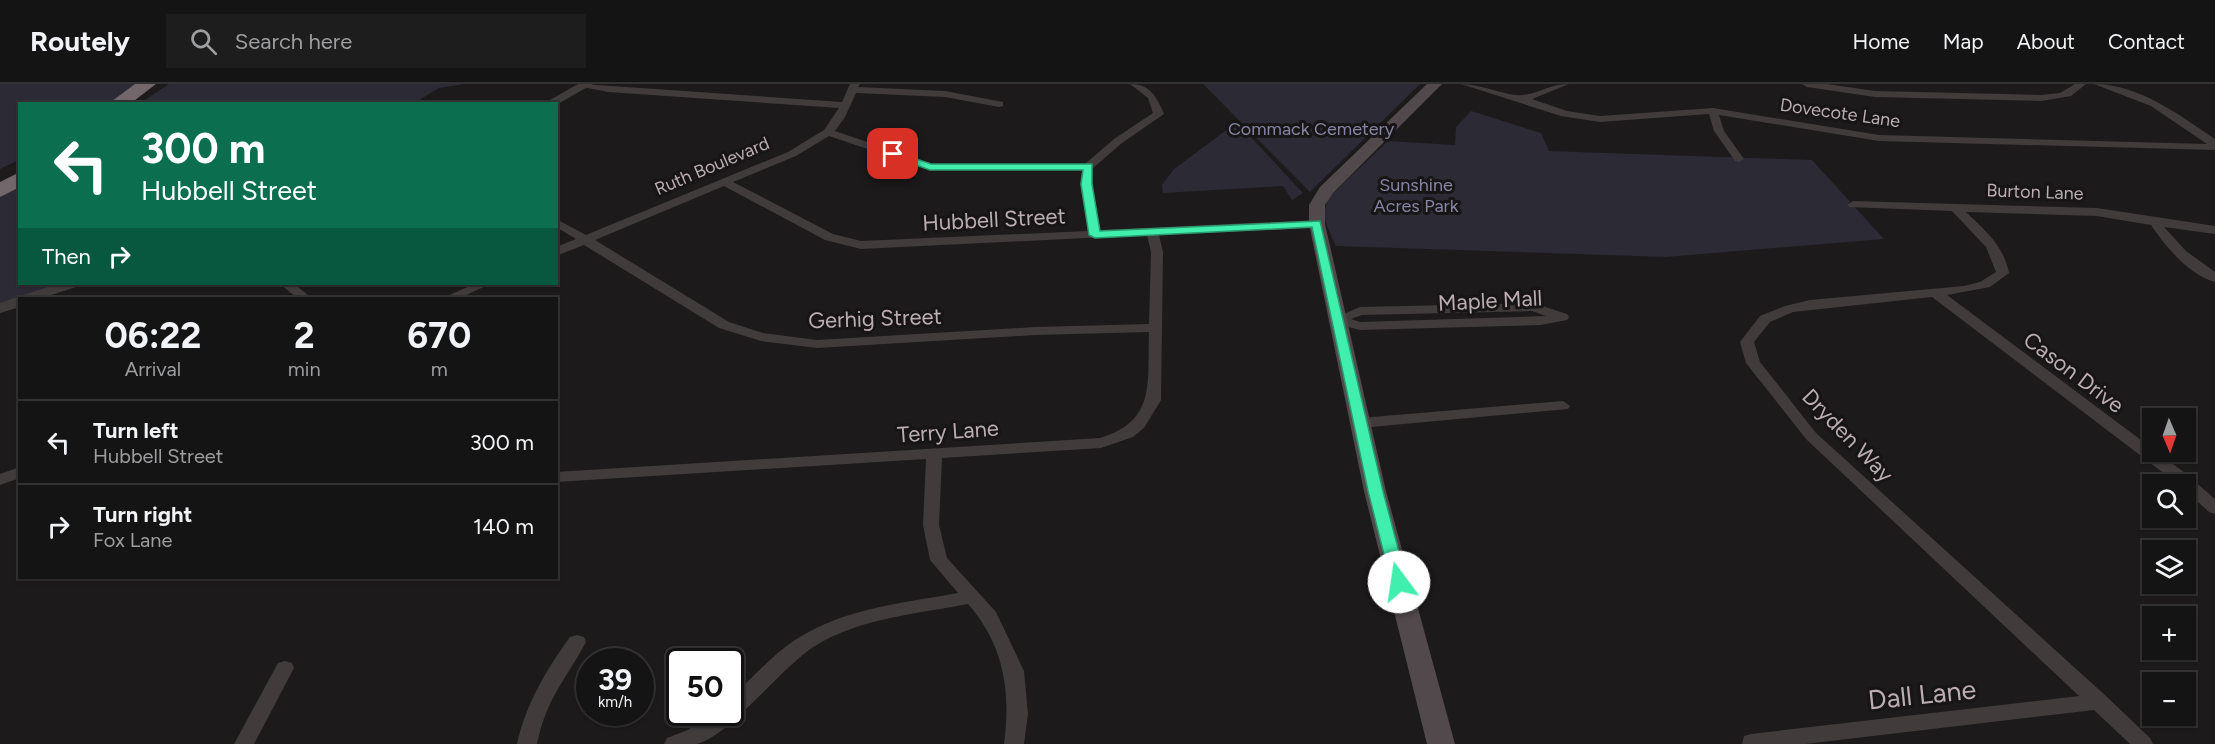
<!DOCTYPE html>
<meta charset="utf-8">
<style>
:root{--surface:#151414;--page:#1e1d1d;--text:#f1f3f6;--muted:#9d9ea0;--line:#343334}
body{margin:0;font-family:Figtree,sans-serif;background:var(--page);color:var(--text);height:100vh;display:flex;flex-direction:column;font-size:22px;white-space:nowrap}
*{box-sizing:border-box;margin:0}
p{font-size:20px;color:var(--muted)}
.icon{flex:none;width:33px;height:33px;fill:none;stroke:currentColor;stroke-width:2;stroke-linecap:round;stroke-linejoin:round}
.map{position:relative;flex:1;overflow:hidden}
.details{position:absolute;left:18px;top:213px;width:540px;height:282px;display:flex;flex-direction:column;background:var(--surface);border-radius:0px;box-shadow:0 2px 4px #0004,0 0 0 2px var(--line)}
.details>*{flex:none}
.banner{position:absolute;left:18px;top:18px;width:540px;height:183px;border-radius:0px;box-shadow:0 2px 4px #0004,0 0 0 2px var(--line);background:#0b6e4f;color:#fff;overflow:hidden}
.needle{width:39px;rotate:178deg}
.buttons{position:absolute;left:2142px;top:324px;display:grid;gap:12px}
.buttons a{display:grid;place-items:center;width:54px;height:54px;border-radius:0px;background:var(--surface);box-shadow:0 2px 4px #0004,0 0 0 2px var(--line);font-size:30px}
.speed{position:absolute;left:576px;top:564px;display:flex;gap:12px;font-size:30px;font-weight:700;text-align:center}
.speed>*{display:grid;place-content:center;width:78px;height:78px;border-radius:50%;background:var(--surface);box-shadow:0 2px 4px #0004,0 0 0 2px var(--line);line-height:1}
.speed small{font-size:15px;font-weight:400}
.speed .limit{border:3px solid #111;border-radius:9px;background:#fff;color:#111}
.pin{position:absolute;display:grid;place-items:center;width:51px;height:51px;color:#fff;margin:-26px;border-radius:12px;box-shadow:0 3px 9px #0006}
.me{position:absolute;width:66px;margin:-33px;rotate:346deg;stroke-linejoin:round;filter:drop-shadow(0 0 4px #0008)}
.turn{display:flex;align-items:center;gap:21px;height:126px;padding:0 24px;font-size:27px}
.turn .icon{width:78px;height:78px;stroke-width:2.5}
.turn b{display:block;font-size:42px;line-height:51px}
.then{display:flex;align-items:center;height:57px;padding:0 24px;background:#0003;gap:12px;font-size:22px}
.eta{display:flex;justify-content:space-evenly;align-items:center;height:102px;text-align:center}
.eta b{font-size:36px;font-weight:700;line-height:42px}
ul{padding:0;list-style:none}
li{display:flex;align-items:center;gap:18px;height:84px;padding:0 24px;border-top:2px solid var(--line)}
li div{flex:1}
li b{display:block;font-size:22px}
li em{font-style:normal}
header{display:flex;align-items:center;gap:36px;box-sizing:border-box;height:84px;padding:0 30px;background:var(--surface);border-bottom:2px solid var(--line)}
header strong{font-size:28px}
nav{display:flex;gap:33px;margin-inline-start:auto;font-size:21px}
.search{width:420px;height:54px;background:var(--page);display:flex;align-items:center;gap:15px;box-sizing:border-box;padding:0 21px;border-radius:0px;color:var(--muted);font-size:22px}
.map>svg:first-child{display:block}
.green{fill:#2b2a35}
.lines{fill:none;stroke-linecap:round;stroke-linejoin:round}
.minor{fill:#413b3c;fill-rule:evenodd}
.tertiary{fill:#413b3c;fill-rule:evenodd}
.secondary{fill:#51494b;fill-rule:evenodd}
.motorway{fill:#72676b;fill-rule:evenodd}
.route{fill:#40eead;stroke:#2a9b70;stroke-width:1.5}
.labels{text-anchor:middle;stroke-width:6;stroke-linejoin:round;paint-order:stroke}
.far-street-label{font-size:18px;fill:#bbadb2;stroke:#171515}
.far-park-label{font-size:18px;fill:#8685a6;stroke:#171515}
.street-label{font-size:22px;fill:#bbadb2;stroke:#171515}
.near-street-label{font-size:27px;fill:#bbadb2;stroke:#171515}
</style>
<header>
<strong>Routely</strong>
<div class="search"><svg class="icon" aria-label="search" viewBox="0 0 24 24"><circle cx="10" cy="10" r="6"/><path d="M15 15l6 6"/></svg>Search here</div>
<nav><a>Home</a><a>Map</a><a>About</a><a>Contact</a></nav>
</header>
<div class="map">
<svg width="2215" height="660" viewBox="0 0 2215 660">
<rect width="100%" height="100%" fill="#1c1a1a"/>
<g class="green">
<polygon points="0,0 143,0 112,19 20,20 19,76 0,85"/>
<polygon points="169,0 464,0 439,4 414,19 140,19"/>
<polygon points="1203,0 1420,0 1310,108"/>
<path d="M1471 27 1541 49 1549 67 1812 76 1884 155 1666 173 1336 162C1328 144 1319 131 1330 112L1388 57 1455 61 1456 43Z"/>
<polygon points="1237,38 1303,109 1292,116 1283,102 1163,109 1162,101 1174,85"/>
<polygon points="19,101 20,200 63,200 0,222 0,113"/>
</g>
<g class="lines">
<g class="minor">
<path d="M582 0 842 18 850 0H860L858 3 945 7 1003 18V22L999 23 945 13 856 9 845 33 835 47 931 80H1085L1114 55 1153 29 1148 14 1130 0C1150 0 1157 13 1164 30L1122 59 1093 84 1092 100 1100 146 1317 136 1323 140 1317 144 1159 151 1163 168 1161 316 1144 344 1133 353 1101 364 942 374 939 441 947 474 996 528 1024 587 1028 630 1024 660H1004C1011 607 1004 561 968 520 917 530 860 534 815 562 782 582 728 654 696 660 686 660 674 660 664 660L667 654 688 646 714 628H730V615C748 598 765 579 784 564 834 525 898 520 958 509L930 476 923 441 926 375 556 398V388L1100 354C1157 337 1147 298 1149 248L1035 251 817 264 761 257 719 244 584 161 556 172V163L576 155 556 143V135L586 151 788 68 824 46 839 24 608 8 583 3ZM829 52 930 86H1082L1080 100 1088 147 861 157 833 150 733 98 796 72ZM724 102 825 156 861 165 1147 151 1151 168 1149 240 1035 243 817 256 763 249 729 238 595 156Z"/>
<path d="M1461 0C1480 0 1510 13 1522 11 1539 10 1549 0 1569 0L1532 15 1567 27 1600 32 1713 24 1879 51 2207 60 2151 22 2094 0C2139 0 2179 31 2215 55V66L1879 57 1719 31 1724 47 1744 75 1739 78 1735 77 1714 47 1709 30 1600 38 1561 32Z"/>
<polygon points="1802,0 1827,0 1875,7 2041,11 2060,9 2075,0 2086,0 2071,12 2041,17 1875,13 1807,3"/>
<path d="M1853 117 2097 124 2215 142V150L2164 143 2186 167 2215 188V198C2189 191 2165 162 2151 141L2097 132 1966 128C1985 146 2004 162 2009 189L1990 203 1947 211 2185 389 2215 415V430L2209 428 2186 407V400H2178L1932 213 1793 228 1770 238 1754 258 1760 278 1816 349 2106 612 2150 654 2153 660H2130L2094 626 1805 660H1742L1744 652 1751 650 2079 612 1806 355 1746 279 1740 258 1760 232 1785 222 1810 216 1964 202 1980 198 1996 188 1986 163 1952 127 1849 123 1847 121Z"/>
<polygon points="280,200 294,200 312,214 297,214"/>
<polygon points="474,200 490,200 460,214 443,214"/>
<path d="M1533 219 1567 230 1569 233 1567 236 1541 241 1360 246 1332 239 1330 236 1360 223ZM1532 227 1546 232 1360 238 1351 235 1362 231Z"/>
<polygon points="1563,317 1570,322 1568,325 1360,344 1352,339 1360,334"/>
<polygon points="20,383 20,394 0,401 0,390"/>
<path d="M577 551 584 553 586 558C565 597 547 613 537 660H517C526 620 546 586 570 553Z"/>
<polygon points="285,577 292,579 294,584 254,660 234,660 278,579"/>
</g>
<g class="tertiary">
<polygon points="578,0 593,0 556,21 543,20"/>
<polygon points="57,200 79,200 76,203 42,214 20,214 20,223 0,229 0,219"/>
</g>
<polygon class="secondary" points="1427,0 1442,0 1333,109 1325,121 1325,140 1386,407 1455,660 1427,660 1364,407 1309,140 1309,121 1320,103"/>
<g class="motorway">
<polygon points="135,0 156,0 130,20 108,20"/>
<polygon points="20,88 20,103 0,113 0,98"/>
</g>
</g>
<polygon class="route" points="893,67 931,80 1092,80 1092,100 1100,147 1320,137 1383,407 1407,498 1404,502 1399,504 1391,498 1368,407 1312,143 1095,154 1089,151 1081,100 1083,86 930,86 890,72 890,68"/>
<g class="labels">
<g class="far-street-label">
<text transform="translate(1840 29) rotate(8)" y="6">Dovecote Lane</text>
<text transform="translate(712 82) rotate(-23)" y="6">Ruth Boulevard</text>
<text transform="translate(2035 108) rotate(2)" y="6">Burton Lane</text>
</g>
<g class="far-park-label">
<text x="1311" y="51">Commack Cemetery</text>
<text x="1416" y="107">Sunshine<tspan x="1416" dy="21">Acres Park</tspan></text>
</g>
<g class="street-label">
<text transform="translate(994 135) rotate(-3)" y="8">Hubbell Street</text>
<text transform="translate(1490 216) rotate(-3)" y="8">Maple Mall</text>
<text transform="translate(875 234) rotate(-2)" y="8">Gerhig Street</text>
<text transform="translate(2074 288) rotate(37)" y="8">Cason Drive</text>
<text transform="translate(948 347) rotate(-4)" y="8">Terry Lane</text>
<text transform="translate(1848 351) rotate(46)" y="8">Dryden Way</text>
</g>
<g class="near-street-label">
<text transform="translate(1922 611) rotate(-6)" y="9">Dall Lane</text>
</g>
</g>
</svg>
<div class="buttons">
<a><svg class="needle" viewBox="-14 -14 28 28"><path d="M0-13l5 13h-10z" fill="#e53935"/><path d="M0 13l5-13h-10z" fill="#9d9ea0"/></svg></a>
<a><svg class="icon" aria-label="search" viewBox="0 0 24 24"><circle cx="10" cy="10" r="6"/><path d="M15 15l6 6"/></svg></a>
<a><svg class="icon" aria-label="layers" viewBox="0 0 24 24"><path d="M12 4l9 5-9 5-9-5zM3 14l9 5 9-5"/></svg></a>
<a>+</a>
<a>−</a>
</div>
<div class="speed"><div>39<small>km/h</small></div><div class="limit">50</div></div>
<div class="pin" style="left:893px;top:70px;background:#d93025"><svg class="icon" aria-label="arrive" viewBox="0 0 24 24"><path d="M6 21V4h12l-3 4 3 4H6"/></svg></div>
<svg class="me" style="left:1399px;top:498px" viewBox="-20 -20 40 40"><circle r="19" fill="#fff"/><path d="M0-13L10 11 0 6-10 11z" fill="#40eead"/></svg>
<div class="banner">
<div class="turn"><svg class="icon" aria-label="left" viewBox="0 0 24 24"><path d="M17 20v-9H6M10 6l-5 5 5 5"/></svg><div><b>300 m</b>Hubbell Street</div></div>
<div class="then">Then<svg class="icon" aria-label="right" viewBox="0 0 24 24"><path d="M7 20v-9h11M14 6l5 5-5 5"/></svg></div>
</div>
<section class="details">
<div class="eta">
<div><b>06:22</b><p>Arrival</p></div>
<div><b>2</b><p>min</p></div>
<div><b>670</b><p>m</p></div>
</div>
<ul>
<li><svg class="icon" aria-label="left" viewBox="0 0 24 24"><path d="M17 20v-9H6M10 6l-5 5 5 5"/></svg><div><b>Turn left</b><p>Hubbell Street</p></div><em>300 m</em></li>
<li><svg class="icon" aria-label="right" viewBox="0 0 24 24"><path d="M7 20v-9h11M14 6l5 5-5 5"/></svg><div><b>Turn right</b><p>Fox Lane</p></div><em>140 m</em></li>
</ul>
</section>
</div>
